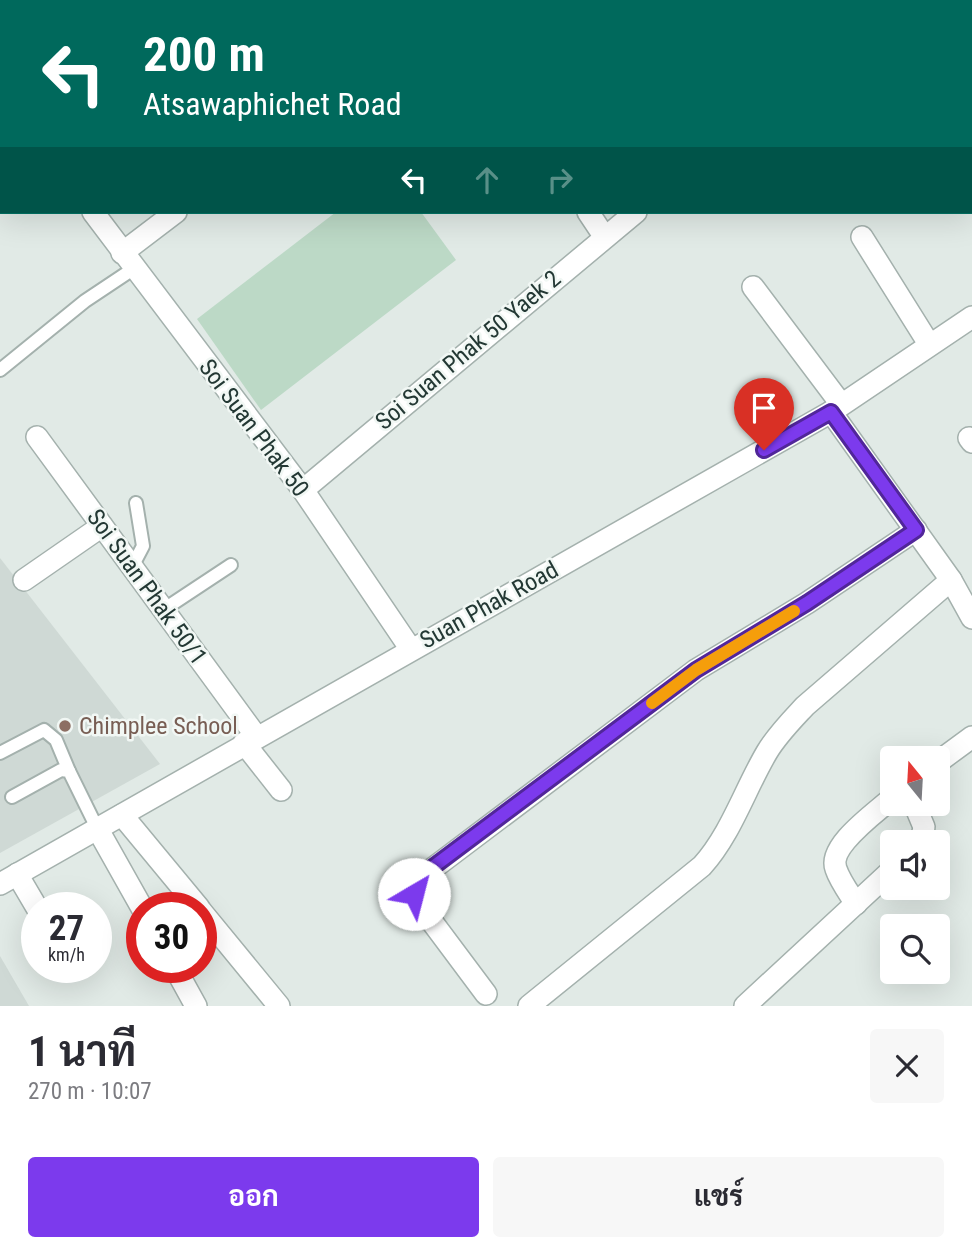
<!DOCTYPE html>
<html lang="th">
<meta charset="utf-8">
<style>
:root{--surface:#fff;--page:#f7f7f7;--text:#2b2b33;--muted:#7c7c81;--accent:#7c3aed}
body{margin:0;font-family:"Roboto Condensed",Sarabun,sans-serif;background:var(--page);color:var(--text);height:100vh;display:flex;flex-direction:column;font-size:26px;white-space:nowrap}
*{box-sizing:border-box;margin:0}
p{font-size:23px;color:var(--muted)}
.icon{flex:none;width:38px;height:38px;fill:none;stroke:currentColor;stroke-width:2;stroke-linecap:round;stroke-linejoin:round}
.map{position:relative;height:1006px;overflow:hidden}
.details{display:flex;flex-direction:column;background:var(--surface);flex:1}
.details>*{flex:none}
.top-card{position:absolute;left:0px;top:0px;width:973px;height:214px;box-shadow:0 7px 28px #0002;background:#00695c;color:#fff;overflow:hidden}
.needle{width:46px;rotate:342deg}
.fabs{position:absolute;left:880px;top:746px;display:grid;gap:14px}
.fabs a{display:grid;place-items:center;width:70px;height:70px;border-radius:7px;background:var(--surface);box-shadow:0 7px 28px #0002;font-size:35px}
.speed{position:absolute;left:21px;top:892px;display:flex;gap:14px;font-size:35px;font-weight:700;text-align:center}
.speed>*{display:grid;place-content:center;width:91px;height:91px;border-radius:50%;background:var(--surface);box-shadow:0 7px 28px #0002;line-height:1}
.speed small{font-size:18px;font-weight:400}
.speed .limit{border:10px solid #d22;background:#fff;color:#111}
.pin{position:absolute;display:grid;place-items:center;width:60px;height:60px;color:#fff;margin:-72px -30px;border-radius:50% 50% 50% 0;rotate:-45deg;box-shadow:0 0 7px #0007}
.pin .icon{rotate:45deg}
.me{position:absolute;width:77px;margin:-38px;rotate:37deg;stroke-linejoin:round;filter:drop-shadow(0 0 5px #0008)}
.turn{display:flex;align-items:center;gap:24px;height:147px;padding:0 28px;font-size:32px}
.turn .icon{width:91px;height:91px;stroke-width:2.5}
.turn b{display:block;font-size:49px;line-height:60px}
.lanes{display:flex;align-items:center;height:66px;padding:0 28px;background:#0003;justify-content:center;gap:35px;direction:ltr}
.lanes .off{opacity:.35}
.round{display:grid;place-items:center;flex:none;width:74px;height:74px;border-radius:7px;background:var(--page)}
.overview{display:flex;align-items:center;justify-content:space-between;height:119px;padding:0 28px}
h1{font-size:42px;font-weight:700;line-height:52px}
.action{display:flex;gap:14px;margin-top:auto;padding:14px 28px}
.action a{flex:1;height:80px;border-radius:7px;background:var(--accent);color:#fff;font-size:28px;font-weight:700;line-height:80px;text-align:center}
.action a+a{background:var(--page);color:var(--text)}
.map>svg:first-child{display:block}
.built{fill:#cfd9d5}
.green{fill:#bcd9c6}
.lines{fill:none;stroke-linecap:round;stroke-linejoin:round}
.service-casing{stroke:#a4b1ad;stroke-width:16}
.minor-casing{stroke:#a4b1ad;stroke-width:24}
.tertiary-casing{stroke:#a4b1ad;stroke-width:24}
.service{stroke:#fff;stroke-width:12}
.minor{stroke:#fff;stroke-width:21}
.tertiary{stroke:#fff;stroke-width:21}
.route-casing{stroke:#51269a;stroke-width:18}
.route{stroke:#7c3aed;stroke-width:12}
.slow{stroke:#f59e0b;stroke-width:12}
.education-dot{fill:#8d6e63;stroke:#f1f7f4;stroke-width:2.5}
.labels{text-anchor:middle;stroke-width:5;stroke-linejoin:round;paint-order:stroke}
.street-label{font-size:24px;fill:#233834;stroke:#f1f7f4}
.education-label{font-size:24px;fill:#785e54;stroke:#f1f7f4;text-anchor:start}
</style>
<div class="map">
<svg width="972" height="1006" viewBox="0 0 972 1006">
<rect width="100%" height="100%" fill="#e1eae6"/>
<g class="built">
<polygon points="0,558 160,764 0,853"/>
<polygon points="0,956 29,1006 0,1006"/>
</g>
<polygon class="green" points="336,212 421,212 456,260 261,410 197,319"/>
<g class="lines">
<defs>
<g id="service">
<polyline points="0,370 85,301 133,269"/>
<polyline points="132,567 143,546 136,503"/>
<polyline points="163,610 231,565"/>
<polyline points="0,753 44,730 56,740 69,771"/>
<polyline points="12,797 61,770 69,771 97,828"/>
</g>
<g id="minor">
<polyline points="249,0 251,2"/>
<polyline points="437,0 438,2"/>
<polyline points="654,2 657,0"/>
<polyline points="871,2 874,0"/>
<polyline points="0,82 2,84"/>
<polyline points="93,212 303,490 410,648"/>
<polyline points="588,212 604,236"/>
<polyline points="862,237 929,344"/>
<polyline points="122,253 176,212"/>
<polyline points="753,287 841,404"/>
<polyline points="37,437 256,736"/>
<polyline points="969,438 972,442"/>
<polyline points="303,490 636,212"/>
<polyline points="24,580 102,526"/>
<polyline points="244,743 281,790"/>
<polyline points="938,762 972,737"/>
<polyline points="914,803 924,827 921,842"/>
<polyline points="122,815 199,908"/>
<polyline points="97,828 142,908"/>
<polyline points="17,874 37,908"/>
<path d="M856 904C849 893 840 881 836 869 827 846 877 812 892 798"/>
<polyline points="201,911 279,1006"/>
<polyline points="175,968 196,1006"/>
<polyline points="486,994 418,903 414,888 419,879 696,670 807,603 916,530"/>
<path d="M529 1006 702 866C731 834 745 789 767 752 777 735 792 720 805 706L951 580"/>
<polyline points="745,1006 892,870"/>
</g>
<g id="tertiary">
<polyline points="831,412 951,580 972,618"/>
<polyline points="0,884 831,412 972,317"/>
</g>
</defs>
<use href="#service" class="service-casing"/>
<use href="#minor" class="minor-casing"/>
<use href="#tertiary" class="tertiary-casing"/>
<use href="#service" class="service"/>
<use href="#minor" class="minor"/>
<use href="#tertiary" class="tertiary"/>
</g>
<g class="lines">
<defs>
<polyline id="route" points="414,894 419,879 429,870 696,670 807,603 916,530 831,412 764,450"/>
</defs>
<use href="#route" class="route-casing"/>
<use href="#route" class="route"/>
<polyline class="slow" points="652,703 696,670 794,611"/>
</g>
<circle class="education-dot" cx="65" cy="726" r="7"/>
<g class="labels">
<g class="street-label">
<text transform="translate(468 350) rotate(-40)" y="8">Soi Suan Phak 50 Yaek 2</text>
<text transform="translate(254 428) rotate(53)" y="8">Soi Suan Phak 50</text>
<text transform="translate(147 587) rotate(54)" y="8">Soi Suan Phak 50/1</text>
<text transform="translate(489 605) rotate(-29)" y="8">Suan Phak Road</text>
</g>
<g class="education-label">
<text x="79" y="734">Chimplee School</text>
</g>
</g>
</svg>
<div class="fabs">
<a><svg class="needle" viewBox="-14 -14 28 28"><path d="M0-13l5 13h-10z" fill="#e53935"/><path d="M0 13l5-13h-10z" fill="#7c7c81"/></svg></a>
<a><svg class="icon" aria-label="sound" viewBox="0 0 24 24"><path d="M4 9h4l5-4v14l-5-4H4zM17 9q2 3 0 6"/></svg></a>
<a><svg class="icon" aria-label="search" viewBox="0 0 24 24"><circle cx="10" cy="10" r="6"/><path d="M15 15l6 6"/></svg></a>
</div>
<div class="speed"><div>27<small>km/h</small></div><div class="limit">30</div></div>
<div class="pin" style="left:764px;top:450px;background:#d93025"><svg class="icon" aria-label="arrive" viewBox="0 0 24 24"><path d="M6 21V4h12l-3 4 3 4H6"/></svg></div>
<svg class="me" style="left:414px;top:894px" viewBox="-20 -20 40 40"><circle r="19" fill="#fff"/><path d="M0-13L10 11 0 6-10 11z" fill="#7c3aed"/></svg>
<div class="top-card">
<div class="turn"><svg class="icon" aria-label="left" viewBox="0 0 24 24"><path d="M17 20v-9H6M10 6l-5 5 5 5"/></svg><div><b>200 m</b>Atsawaphichet Road</div></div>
<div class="lanes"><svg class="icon" aria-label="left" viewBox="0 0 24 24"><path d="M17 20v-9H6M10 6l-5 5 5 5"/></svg><svg class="icon off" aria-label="ahead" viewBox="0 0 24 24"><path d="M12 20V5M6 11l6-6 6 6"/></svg><svg class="icon off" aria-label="right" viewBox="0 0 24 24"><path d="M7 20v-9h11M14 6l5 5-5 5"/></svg></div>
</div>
</div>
<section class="details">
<div class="overview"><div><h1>1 นาที</h1><p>270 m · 10:07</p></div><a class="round"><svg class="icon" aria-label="close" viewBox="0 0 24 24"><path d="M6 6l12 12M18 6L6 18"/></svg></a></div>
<div class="action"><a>ออก</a><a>แชร์</a></div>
</section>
